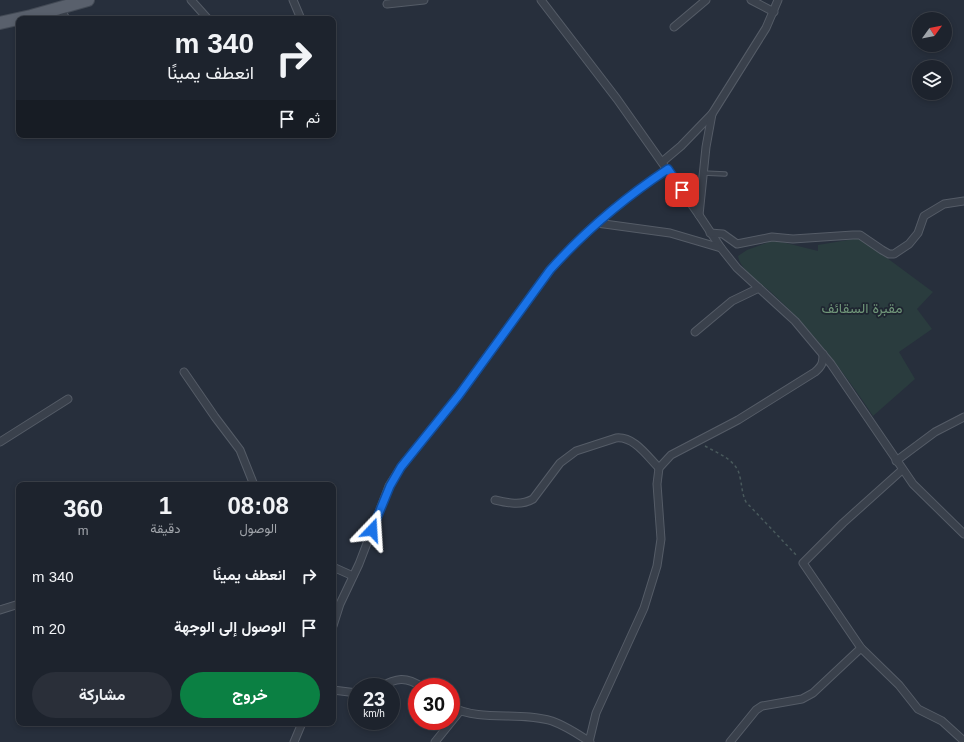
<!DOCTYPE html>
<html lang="ar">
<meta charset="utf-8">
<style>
:root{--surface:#1d232d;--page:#2a2f39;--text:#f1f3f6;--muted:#a0a4aa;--line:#3b4049;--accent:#0b8043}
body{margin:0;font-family:Arial,Vazirmatn,sans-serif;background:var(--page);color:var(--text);direction:rtl;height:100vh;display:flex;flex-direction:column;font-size:15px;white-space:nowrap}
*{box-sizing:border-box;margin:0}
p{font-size:13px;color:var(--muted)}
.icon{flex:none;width:22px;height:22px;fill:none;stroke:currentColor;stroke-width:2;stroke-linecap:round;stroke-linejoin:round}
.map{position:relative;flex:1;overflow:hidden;direction:ltr}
.sheet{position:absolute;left:16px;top:482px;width:320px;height:244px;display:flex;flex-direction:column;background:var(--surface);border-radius:8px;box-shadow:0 2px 6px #0003,0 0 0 1px var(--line);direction:rtl}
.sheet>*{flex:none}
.guide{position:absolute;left:16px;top:16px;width:320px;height:122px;border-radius:8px;box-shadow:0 2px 6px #0003,0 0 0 1px var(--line);direction:rtl;background:#1d232d;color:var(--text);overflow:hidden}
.needle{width:26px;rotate:57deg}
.buttons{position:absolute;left:912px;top:12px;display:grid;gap:8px}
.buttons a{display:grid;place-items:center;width:40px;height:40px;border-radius:50%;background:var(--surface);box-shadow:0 2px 6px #0003,0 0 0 1px var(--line);font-size:20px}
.speed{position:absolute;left:348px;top:678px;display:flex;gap:8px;font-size:20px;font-weight:700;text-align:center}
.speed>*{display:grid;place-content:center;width:52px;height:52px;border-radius:50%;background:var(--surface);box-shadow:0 2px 6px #0003,0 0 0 1px var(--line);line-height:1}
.speed small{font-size:10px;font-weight:400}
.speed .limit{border:6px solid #d22;background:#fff;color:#111}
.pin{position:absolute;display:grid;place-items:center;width:34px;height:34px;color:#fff;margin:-17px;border-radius:8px;box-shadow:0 2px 6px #0006}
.me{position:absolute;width:44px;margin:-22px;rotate:20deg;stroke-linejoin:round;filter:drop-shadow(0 0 3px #0008)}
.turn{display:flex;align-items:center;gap:14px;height:84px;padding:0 16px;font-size:18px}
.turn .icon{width:52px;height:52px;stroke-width:2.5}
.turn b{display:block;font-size:28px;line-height:34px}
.then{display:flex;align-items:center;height:38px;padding:0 16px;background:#0003;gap:8px;font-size:15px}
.eta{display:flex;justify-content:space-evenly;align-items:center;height:68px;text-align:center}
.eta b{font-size:24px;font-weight:700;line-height:28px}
.primary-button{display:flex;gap:8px;margin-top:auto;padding:8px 16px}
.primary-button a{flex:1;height:46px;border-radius:24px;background:var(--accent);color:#fff;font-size:16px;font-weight:700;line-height:46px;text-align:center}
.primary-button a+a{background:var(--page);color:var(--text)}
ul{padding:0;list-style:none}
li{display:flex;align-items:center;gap:12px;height:52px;padding:0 16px}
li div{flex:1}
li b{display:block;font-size:15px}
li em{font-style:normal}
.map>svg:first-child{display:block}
.green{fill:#2a3c3e}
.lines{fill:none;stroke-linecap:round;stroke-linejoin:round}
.lane-casing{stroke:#555c67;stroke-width:5.5}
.street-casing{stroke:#555c67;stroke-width:9}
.primary-casing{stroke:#434a55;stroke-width:14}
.path{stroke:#49595c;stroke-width:1.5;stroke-dasharray:3 3;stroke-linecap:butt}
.lane{stroke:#3a414c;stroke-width:3.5}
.street{stroke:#3a414c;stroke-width:7}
.primary{stroke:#59606c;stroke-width:12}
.route-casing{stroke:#114b97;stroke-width:10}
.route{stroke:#1a73e8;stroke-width:7}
.labels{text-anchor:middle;stroke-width:3.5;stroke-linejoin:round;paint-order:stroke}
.park-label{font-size:14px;fill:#709679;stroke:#1f2631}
</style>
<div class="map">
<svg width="964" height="742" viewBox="0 0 964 742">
<rect width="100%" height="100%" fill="#272f3c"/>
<path class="green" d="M860 238 933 292 917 309 932 329 899 352 915 379 873 416C844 372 812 330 773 294 763 284 740 271 738 256L747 250 774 240 818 251V245Z"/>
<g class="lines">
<defs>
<polyline id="lane" points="703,173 725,174"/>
<g id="street">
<polyline points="191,0 208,19"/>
<polyline points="293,0 301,19"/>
<polyline points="541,0 617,99 699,215 721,248 737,268 795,321 831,364 913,484 964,534"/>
<polyline points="751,0 774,12"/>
<polyline points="387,4 424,0"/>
<polyline points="60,8 66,19"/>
<polyline points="674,27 706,0"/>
<polyline points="662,162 681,146 712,114 766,28 778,0"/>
<polyline points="699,215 706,147 712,114"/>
<polyline points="597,223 670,233 721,248"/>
<polyline points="710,233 723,234 737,244 772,237 793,239 853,235 860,235 882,250 889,254 894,254 909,244 918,233 924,216 944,204 964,201"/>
<polyline points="695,332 732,301 759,288"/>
<polyline points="184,372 215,417 240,450 254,485"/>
<polyline points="0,442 68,399"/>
<polyline points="896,461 935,432 964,417"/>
<polyline points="902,470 843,523 803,563 861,648 899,685 918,709 942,721 964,741"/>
<path d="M495 500C508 503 521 506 533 499L560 463 576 451 616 438C634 436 647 456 659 468"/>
<polyline points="333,567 353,576"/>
<polyline points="0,610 19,604"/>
<path d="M333 626 340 604 359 564 389 486 401 467 459 395 550 270C585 231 624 198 668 169"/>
<path d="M380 687C396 678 406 676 422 687"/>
<polyline points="333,690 357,693"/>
<path d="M451 707C482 722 520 711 552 721 566 726 578 734 590 742"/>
<polyline points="294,742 302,723"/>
<polyline points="435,742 460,711"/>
<path d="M589 742 596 713 644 608 657 566 661 539 657 484 659 468 671 455 738 420 815 372C822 366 823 363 823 354"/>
<polyline points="730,742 756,710 762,706 802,699 813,693 861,648"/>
</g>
<polyline id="primary" points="0,23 31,16 88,0"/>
</defs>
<use href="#lane" class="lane-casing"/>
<use href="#street" class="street-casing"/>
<use href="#primary" class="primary-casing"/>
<path class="path" d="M705 446C719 454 737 460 740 477 742 486 742 494 746 502L798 557"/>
<use href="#lane" class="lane"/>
<use href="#street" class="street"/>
<use href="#primary" class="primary"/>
</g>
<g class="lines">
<defs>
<path id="route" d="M372 530 390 486 401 467 459 395 550 270C585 231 624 198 668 169L682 190"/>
</defs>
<use href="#route" class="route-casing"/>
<use href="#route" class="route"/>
</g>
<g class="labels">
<g class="park-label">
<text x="862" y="313">مقبرة السقائف</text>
</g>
</g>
</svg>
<div class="buttons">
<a><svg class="needle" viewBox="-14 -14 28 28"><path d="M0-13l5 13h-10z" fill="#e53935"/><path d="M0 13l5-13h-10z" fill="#a0a4aa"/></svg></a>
<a><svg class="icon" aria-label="layers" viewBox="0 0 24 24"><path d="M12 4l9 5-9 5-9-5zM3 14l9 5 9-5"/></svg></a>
</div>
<div class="speed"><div>23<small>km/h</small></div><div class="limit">30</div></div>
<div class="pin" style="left:682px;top:190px;background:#d93025"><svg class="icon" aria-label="arrive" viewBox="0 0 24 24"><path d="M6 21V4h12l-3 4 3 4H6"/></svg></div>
<svg class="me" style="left:372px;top:530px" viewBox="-20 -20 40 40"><path d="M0-17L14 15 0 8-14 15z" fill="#1a73e8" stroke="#fff" stroke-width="4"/></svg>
<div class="guide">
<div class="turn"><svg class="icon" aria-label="right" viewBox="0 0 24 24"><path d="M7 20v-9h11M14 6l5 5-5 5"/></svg><div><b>340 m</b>انعطف يمينًا</div></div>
<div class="then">ثم<svg class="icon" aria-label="arrive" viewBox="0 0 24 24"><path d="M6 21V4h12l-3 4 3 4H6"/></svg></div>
</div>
<section class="sheet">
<div class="eta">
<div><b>08:08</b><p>الوصول</p></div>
<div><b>1</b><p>دقيقة</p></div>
<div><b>360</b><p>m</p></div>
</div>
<ul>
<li><svg class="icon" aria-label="right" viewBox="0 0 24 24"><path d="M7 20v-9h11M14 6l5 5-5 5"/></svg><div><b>انعطف يمينًا</b></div><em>340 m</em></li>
<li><svg class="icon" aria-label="arrive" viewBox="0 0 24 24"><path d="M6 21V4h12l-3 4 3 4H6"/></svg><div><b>الوصول إلى الوجهة</b></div><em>20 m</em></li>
</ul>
<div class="primary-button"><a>خروج</a><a>مشاركة</a></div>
</section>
</div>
